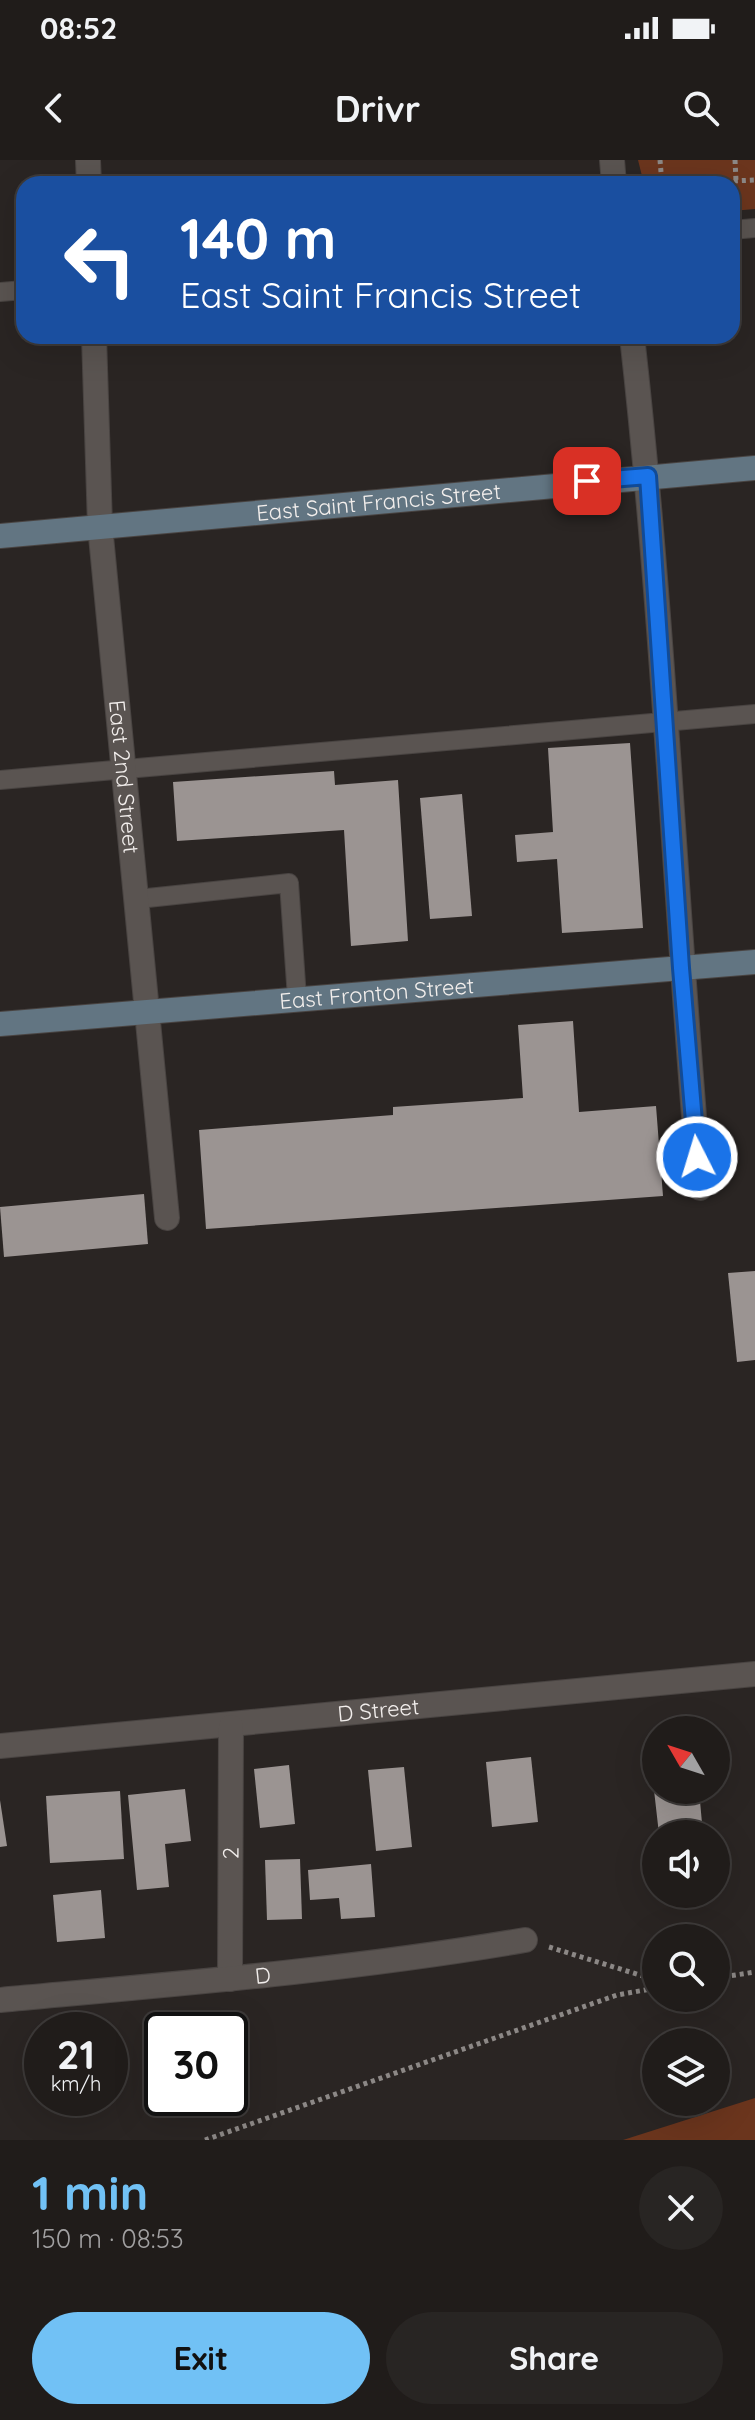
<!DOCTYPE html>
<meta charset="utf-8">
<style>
:root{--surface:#201c1a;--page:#282523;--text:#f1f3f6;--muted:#a2a1a2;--line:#3d3a39;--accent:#71c1f5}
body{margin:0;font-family:Quicksand,sans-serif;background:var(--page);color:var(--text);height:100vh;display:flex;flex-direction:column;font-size:30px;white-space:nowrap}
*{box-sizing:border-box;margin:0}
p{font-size:26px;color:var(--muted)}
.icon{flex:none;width:44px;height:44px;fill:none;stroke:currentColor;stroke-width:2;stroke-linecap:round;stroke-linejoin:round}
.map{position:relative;height:1980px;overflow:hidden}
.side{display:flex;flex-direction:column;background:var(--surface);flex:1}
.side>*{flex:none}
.guide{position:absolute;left:16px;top:16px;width:724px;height:168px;border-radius:24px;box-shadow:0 8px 32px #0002,0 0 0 2px var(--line);background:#1a4fa0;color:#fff;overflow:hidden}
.needle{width:52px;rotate:309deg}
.tools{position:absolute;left:642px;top:1556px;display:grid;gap:16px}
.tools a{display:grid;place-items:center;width:88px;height:88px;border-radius:50%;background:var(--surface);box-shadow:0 8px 32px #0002,0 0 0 2px var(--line);font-size:40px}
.speed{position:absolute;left:24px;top:1852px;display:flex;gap:16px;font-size:40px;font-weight:700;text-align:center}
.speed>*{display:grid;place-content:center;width:104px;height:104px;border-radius:50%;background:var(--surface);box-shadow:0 8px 32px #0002,0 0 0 2px var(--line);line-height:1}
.speed small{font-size:20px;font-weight:400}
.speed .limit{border:4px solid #111;border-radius:12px;background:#fff;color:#111}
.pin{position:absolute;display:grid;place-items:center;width:68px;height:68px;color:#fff;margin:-34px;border-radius:16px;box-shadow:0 4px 12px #0006}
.me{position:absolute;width:88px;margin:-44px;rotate:355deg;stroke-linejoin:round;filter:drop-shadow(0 0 6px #0008)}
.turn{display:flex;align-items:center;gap:28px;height:168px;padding:0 32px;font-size:36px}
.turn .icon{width:104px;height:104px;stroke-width:2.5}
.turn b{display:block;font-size:56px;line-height:68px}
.round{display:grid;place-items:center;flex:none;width:84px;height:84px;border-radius:42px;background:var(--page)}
.overview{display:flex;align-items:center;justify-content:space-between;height:136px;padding:0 32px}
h1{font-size:48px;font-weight:700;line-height:60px;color:var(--accent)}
.action{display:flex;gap:16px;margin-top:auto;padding:16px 32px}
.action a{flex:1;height:92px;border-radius:48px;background:var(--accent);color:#111;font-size:32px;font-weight:700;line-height:92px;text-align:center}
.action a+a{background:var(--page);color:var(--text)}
.status{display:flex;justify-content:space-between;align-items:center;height:56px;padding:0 40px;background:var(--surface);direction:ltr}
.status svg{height:22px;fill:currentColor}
header{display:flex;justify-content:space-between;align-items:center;height:104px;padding:0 32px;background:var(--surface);font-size:36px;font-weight:700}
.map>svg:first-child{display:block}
.green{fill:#6b351d}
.building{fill:#9b9492}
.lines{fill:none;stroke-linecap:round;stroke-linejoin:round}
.lane-casing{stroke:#494442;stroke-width:20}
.street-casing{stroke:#494442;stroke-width:26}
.secondary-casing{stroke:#494442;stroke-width:26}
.path{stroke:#8c8886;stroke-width:5;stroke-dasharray:4 4;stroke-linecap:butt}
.lane{stroke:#5a5451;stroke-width:18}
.street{stroke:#5a5451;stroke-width:24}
.secondary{stroke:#627582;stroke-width:24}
.route-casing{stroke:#114b97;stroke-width:20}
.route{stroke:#1a73e8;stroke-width:14}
.labels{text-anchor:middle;stroke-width:8;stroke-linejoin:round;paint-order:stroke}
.street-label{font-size:22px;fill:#f2eeec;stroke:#110f0e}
</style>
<div class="status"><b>08:52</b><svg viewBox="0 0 49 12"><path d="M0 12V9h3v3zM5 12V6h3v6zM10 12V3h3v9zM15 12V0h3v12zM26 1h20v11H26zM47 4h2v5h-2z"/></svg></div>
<header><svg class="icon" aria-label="back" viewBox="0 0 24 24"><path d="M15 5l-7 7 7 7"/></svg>Drivr<svg class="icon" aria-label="search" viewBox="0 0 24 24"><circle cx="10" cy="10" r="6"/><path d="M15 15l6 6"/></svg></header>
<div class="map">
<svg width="755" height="1980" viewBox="0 0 755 1980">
<rect width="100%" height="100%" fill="#2a2523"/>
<g class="green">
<polygon points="638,0 755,0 755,49 732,51 732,24 644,24"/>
<polygon points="755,1938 755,1980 623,1980"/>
</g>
<g class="building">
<polygon points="630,583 643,768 562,773 557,699 517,702 515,675 553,672 548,588"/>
<polygon points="334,611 335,625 398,620 408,781 351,786 344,670 177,681 173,622"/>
<polygon points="462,634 472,756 430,759 420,638"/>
<polygon points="573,861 579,952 656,946 663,1036 206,1069 199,970 393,955 393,947 523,938 518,865"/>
<polygon points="144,1034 148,1084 4,1097 0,1047"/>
<polygon points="755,1111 755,1200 737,1202 728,1113"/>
<polygon points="650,1595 656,1595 656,1630 699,1630 703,1674 659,1674"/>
<polygon points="531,1597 538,1662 492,1667 486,1602"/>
<polygon points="289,1605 295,1664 260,1668 254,1609"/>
<polygon points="404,1607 412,1687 376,1691 368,1610"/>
<polygon points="185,1629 191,1681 165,1684 169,1727 137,1730 128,1635"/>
<polygon points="120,1631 124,1699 50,1703 46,1636"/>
<polygon points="0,1640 7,1686 0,1687"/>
<polygon points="300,1699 302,1759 267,1760 265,1700"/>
<polygon points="371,1704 375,1757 341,1759 339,1738 310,1740 308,1710"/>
<polygon points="101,1730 105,1778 57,1782 53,1735"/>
</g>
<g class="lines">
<defs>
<g id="lane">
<polyline points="732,70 755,68"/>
<polyline points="0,132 24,130"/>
<polyline points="0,620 755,554"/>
<polyline points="138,739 289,723 297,838"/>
</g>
<g id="street">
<polyline points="88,0 89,24"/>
<polyline points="612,0 614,24"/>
<path id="s1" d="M94 176 100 366 167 1058"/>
<path d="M632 176C664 459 675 745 700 1028"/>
<path id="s2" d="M0 1586 755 1514"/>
<path id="s3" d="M230 1819 231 1567"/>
<path id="s4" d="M0 1840C175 1824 351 1810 525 1780"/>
</g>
<g id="secondary">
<path id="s5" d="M0 376 755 308"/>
<path id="s6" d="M0 864 755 802"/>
</g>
</defs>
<use href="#lane" class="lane-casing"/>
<use href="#street" class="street-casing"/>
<use href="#secondary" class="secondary-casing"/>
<g class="path">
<polyline points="660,0 662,24 755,20"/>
<polyline points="735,0 736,21"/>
<polyline points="549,1787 656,1820"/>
<polyline points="716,1818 755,1812"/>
<polyline points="205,1980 617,1835 656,1828"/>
</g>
<use href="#lane" class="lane"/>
<use href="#street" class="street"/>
<use href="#secondary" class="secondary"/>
</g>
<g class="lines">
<defs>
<polyline id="route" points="587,321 648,316 681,808 697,997"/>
</defs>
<use href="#route" class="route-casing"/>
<use href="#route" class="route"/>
</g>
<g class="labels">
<g class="street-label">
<text dy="8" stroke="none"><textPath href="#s5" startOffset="380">East Saint Francis Street</textPath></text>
<text dy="8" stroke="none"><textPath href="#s1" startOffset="442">East 2nd Street</textPath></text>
<text dy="8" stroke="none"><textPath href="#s6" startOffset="378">East Fronton Street</textPath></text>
<text dy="8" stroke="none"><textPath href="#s2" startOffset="380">D Street</textPath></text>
<text dy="8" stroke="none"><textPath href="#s3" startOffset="126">2</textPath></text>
<text dy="8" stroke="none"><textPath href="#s4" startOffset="264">D</textPath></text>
</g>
</g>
</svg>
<div class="tools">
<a><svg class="needle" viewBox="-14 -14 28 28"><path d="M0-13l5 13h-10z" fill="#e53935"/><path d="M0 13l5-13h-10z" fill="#a2a1a2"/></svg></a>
<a><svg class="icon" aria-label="sound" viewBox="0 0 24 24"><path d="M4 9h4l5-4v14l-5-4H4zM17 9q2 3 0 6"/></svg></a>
<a><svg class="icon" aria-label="search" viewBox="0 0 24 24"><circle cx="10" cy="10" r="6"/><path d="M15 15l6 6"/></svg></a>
<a><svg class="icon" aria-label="layers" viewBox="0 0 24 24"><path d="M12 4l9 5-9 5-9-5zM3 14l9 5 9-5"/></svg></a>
</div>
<div class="speed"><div>21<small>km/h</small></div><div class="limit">30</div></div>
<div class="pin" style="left:587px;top:321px;background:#d93025"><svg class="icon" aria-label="arrive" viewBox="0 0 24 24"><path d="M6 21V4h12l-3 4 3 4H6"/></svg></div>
<svg class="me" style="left:697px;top:997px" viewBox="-20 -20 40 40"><circle r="17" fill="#1a73e8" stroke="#fff" stroke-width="3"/><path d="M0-11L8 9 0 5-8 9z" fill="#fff"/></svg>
<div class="guide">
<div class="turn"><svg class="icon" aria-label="left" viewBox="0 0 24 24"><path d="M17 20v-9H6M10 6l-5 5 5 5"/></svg><div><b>140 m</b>East Saint Francis Street</div></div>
</div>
</div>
<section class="side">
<div class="overview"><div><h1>1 min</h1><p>150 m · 08:53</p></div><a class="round"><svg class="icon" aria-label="close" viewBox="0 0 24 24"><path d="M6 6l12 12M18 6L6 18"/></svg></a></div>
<div class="action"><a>Exit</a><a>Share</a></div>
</section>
